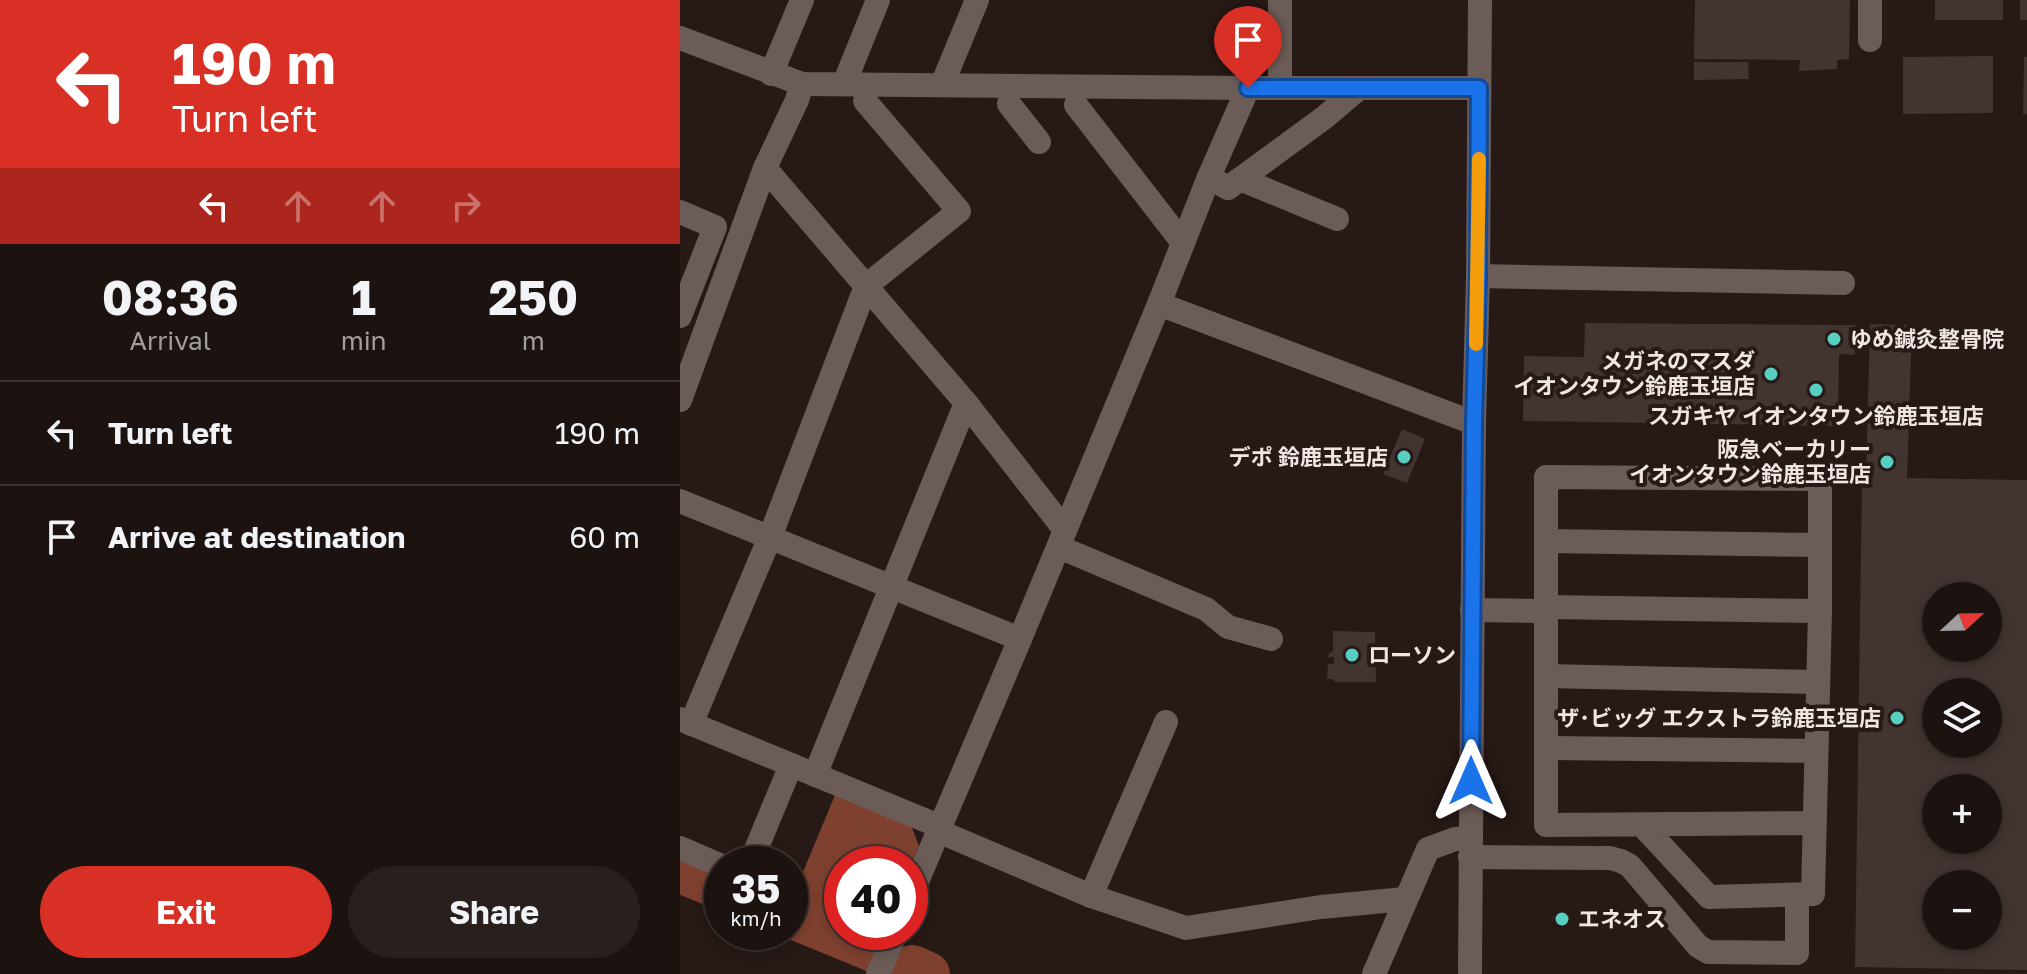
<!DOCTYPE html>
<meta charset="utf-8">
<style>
:root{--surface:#1c1310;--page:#29201e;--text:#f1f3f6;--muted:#a09e9f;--line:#3a3230;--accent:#d93025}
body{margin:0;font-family:"Golos Text","Noto Sans JP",sans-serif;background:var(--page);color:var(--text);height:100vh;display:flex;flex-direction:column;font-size:30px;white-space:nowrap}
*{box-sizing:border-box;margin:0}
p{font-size:26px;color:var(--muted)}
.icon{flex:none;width:44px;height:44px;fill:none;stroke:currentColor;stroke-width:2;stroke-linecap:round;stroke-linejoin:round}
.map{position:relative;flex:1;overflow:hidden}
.drawer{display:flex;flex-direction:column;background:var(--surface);width:680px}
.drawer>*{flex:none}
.top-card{background:#d93025;color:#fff;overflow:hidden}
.needle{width:52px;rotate:68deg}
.buttons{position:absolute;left:1242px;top:582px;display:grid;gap:16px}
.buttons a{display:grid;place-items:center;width:80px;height:80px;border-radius:50%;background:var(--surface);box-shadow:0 4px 12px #0003,0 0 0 2px var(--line);font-size:40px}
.speed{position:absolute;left:24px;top:846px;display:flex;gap:16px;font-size:40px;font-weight:700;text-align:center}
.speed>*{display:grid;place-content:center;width:104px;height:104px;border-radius:50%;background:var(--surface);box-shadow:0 4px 12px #0003,0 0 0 2px var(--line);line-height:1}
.speed small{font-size:20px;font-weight:400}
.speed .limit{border:12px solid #d22;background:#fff;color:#111}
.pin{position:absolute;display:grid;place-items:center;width:68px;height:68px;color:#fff;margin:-82px -34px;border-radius:50% 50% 50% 0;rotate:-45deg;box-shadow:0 0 8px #0007}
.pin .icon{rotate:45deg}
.me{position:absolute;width:88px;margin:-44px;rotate:0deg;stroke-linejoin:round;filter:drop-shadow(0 0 6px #0008)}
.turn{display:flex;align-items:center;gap:28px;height:168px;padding:0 40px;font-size:36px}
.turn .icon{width:104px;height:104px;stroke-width:2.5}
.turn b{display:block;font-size:56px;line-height:68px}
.lanes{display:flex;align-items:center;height:76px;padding:0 40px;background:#0003;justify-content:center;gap:40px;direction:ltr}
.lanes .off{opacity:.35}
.eta{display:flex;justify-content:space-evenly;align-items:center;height:136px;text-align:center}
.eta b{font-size:48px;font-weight:700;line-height:56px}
.button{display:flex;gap:16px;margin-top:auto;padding:16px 40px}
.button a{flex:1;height:92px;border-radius:48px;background:var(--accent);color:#fff;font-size:32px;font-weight:700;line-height:92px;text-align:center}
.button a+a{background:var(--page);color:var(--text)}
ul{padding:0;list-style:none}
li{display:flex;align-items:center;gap:24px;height:104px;padding:0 40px;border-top:2px solid var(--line)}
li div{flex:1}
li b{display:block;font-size:30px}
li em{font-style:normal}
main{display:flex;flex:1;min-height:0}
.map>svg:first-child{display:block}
.water{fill:#7e402f}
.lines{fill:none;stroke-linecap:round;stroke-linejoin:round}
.river{stroke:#7e402f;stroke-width:44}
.building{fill:#423430;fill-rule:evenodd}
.minor{stroke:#6c5c57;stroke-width:24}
.route-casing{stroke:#114b97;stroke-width:20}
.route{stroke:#1a73e8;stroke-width:14}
.slow{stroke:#f59e0b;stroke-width:14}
.poi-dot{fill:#57cec2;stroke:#261916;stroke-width:3}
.labels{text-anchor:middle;stroke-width:8;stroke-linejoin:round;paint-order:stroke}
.poi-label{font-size:22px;font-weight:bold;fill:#efe6e3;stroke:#261916;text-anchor:end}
</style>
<main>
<section class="drawer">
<div class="top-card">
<div class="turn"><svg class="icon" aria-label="left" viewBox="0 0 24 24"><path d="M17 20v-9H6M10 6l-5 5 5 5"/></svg><div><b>190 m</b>Turn left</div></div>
<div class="lanes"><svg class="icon" aria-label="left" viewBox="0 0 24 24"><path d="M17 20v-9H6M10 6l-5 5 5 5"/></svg><svg class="icon off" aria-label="ahead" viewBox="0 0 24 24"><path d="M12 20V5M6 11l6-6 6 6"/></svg><svg class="icon off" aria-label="ahead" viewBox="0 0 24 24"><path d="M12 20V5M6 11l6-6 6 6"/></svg><svg class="icon off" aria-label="right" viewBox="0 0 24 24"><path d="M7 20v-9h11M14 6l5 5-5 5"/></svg></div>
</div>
<div class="eta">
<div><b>08:36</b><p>Arrival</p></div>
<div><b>1</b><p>min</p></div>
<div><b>250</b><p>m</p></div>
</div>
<ul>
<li><svg class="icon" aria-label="left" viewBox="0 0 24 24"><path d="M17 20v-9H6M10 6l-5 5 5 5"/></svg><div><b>Turn left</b></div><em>190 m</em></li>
<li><svg class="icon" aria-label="arrive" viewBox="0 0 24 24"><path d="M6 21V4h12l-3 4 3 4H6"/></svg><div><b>Arrive at destination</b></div><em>60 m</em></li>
</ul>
<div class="button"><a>Exit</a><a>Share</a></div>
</section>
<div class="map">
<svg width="1347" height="974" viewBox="0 0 1347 974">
<rect width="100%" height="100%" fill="#261916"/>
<polygon class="water" points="155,795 231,825 239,846 230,867 230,864 162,864 162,915 113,896"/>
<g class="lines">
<g class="river">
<polyline points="0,871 42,888"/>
<polyline points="110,916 193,950"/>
<polyline points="232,967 248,974"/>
</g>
</g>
<g class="building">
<polygon points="1015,0 1170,0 1169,59 1157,60 1157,69 1119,71 1120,60 1014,59"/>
<rect x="1255" y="0" width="68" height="20"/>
<rect x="1340" y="0" width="7" height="20"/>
<polygon points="1313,56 1313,113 1223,114 1223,57"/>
<polygon points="1344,57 1347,57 1347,114 1343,114"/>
<polygon points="1014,62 1068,62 1069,79 1014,80"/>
<polygon points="905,323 1176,325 1175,355 1159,354 1158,426 843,421 844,356 904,357"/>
<path d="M1190 324 1232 325 1227 478 1347 480V970L1175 967 1182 477H1186ZM1256 596H1308V648H1256ZM1256 692H1308V744H1256ZM1256 788H1308V840H1256ZM1256 884H1308V936H1256Z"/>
<polygon points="722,429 745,439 727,483 703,474"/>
<polygon points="653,631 695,632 696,682 655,682 653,679 647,679 648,664 654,664 654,657 648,657 649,653 653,651"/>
</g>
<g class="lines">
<g class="minor">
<polyline points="600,0 600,88"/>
<polyline points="0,38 122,84 568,88 799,88"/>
<polyline points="1190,40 1190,0"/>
<polyline points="91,74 122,0"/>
<polyline points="164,84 198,0"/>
<polyline points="262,85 297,0"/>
<polyline points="329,104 359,142"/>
<polyline points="396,105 503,243"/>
<polyline points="85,168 286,403 385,530"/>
<polyline points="529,177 548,188 645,117 679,88"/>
<polyline points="560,179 657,219"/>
<polyline points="0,212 35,227 0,316"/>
<polyline points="798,276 1163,283"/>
<polyline points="479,304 794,423"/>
<polyline points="0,400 85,168 117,100 122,84"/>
<polyline points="0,501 340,639"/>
<polyline points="866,541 1139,545"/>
<polyline points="379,547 526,609 548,627 591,639"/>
<polyline points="866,607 1140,611"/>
<polyline points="792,610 866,611"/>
<polyline points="866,676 1137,682"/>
<polyline points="0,719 259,826"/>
<polyline points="11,724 90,537 186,286 279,211 185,101"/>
<polyline points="867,748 1136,751"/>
<polyline points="135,775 286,403"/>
<polyline points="962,825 1029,897 1133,894 1140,611 1140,479 866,477 866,825 1134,823"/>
<polyline points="258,831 411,896 506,928 641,907 725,899"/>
<polyline points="0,848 42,866"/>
<polyline points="790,857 930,858 941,861 950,866 1018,946 1028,952 1117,953 1117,895"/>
<polyline points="70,864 111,765"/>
<polyline points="411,896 486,722"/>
<polyline points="230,898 340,639 479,304 529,177 568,88"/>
<polyline points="198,974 216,932"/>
<polyline points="694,974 748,849 775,839 791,838"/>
<polyline points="790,974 794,423 798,276 800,0"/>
</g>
</g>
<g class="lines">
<defs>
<polyline id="route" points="568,88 799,88 798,276 794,423 791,781"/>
</defs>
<use href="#route" class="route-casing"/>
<use href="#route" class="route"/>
<polyline class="slow" points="796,344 799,159"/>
</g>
<g class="poi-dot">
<circle cx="1154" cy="339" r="8"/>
<circle cx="1091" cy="374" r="8"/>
<circle cx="1136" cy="390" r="8"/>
<circle cx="724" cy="457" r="8"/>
<circle cx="1207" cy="462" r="8"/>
<circle cx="672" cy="655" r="8"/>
<circle cx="1217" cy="718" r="8"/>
<circle cx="882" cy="919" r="8"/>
</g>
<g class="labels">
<g class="poi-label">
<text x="1170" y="347" text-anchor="start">ゆめ鍼灸整骨院</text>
<text x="1075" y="369">メガネのマスダ<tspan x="1075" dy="25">イオンタウン鈴鹿玉垣店</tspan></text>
<text x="1136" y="424" text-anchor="middle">スガキヤ イオンタウン鈴鹿玉垣店</text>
<text x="1191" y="457">阪急ベーカリー<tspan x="1191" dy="25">イオンタウン鈴鹿玉垣店</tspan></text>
<text x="708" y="465">デポ 鈴鹿玉垣店</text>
<text x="688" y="663" text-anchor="start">ローソン</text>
<text x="1201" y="726">ザ･ビッグ エクストラ鈴鹿玉垣店</text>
<text x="898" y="927" text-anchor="start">エネオス</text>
</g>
</g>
</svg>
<div class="buttons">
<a><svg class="needle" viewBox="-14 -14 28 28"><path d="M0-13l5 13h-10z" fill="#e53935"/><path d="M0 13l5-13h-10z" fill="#a09e9f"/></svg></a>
<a><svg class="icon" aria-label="layers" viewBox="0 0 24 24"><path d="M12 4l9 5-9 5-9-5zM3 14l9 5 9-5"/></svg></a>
<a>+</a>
<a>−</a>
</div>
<div class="speed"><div>35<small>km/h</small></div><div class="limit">40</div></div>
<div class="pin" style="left:568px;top:88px;background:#d93025"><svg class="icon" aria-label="arrive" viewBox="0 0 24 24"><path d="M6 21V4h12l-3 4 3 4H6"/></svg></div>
<svg class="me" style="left:791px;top:781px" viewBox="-20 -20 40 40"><path d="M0-17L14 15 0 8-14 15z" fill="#1a73e8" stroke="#fff" stroke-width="4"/></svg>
</div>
</main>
